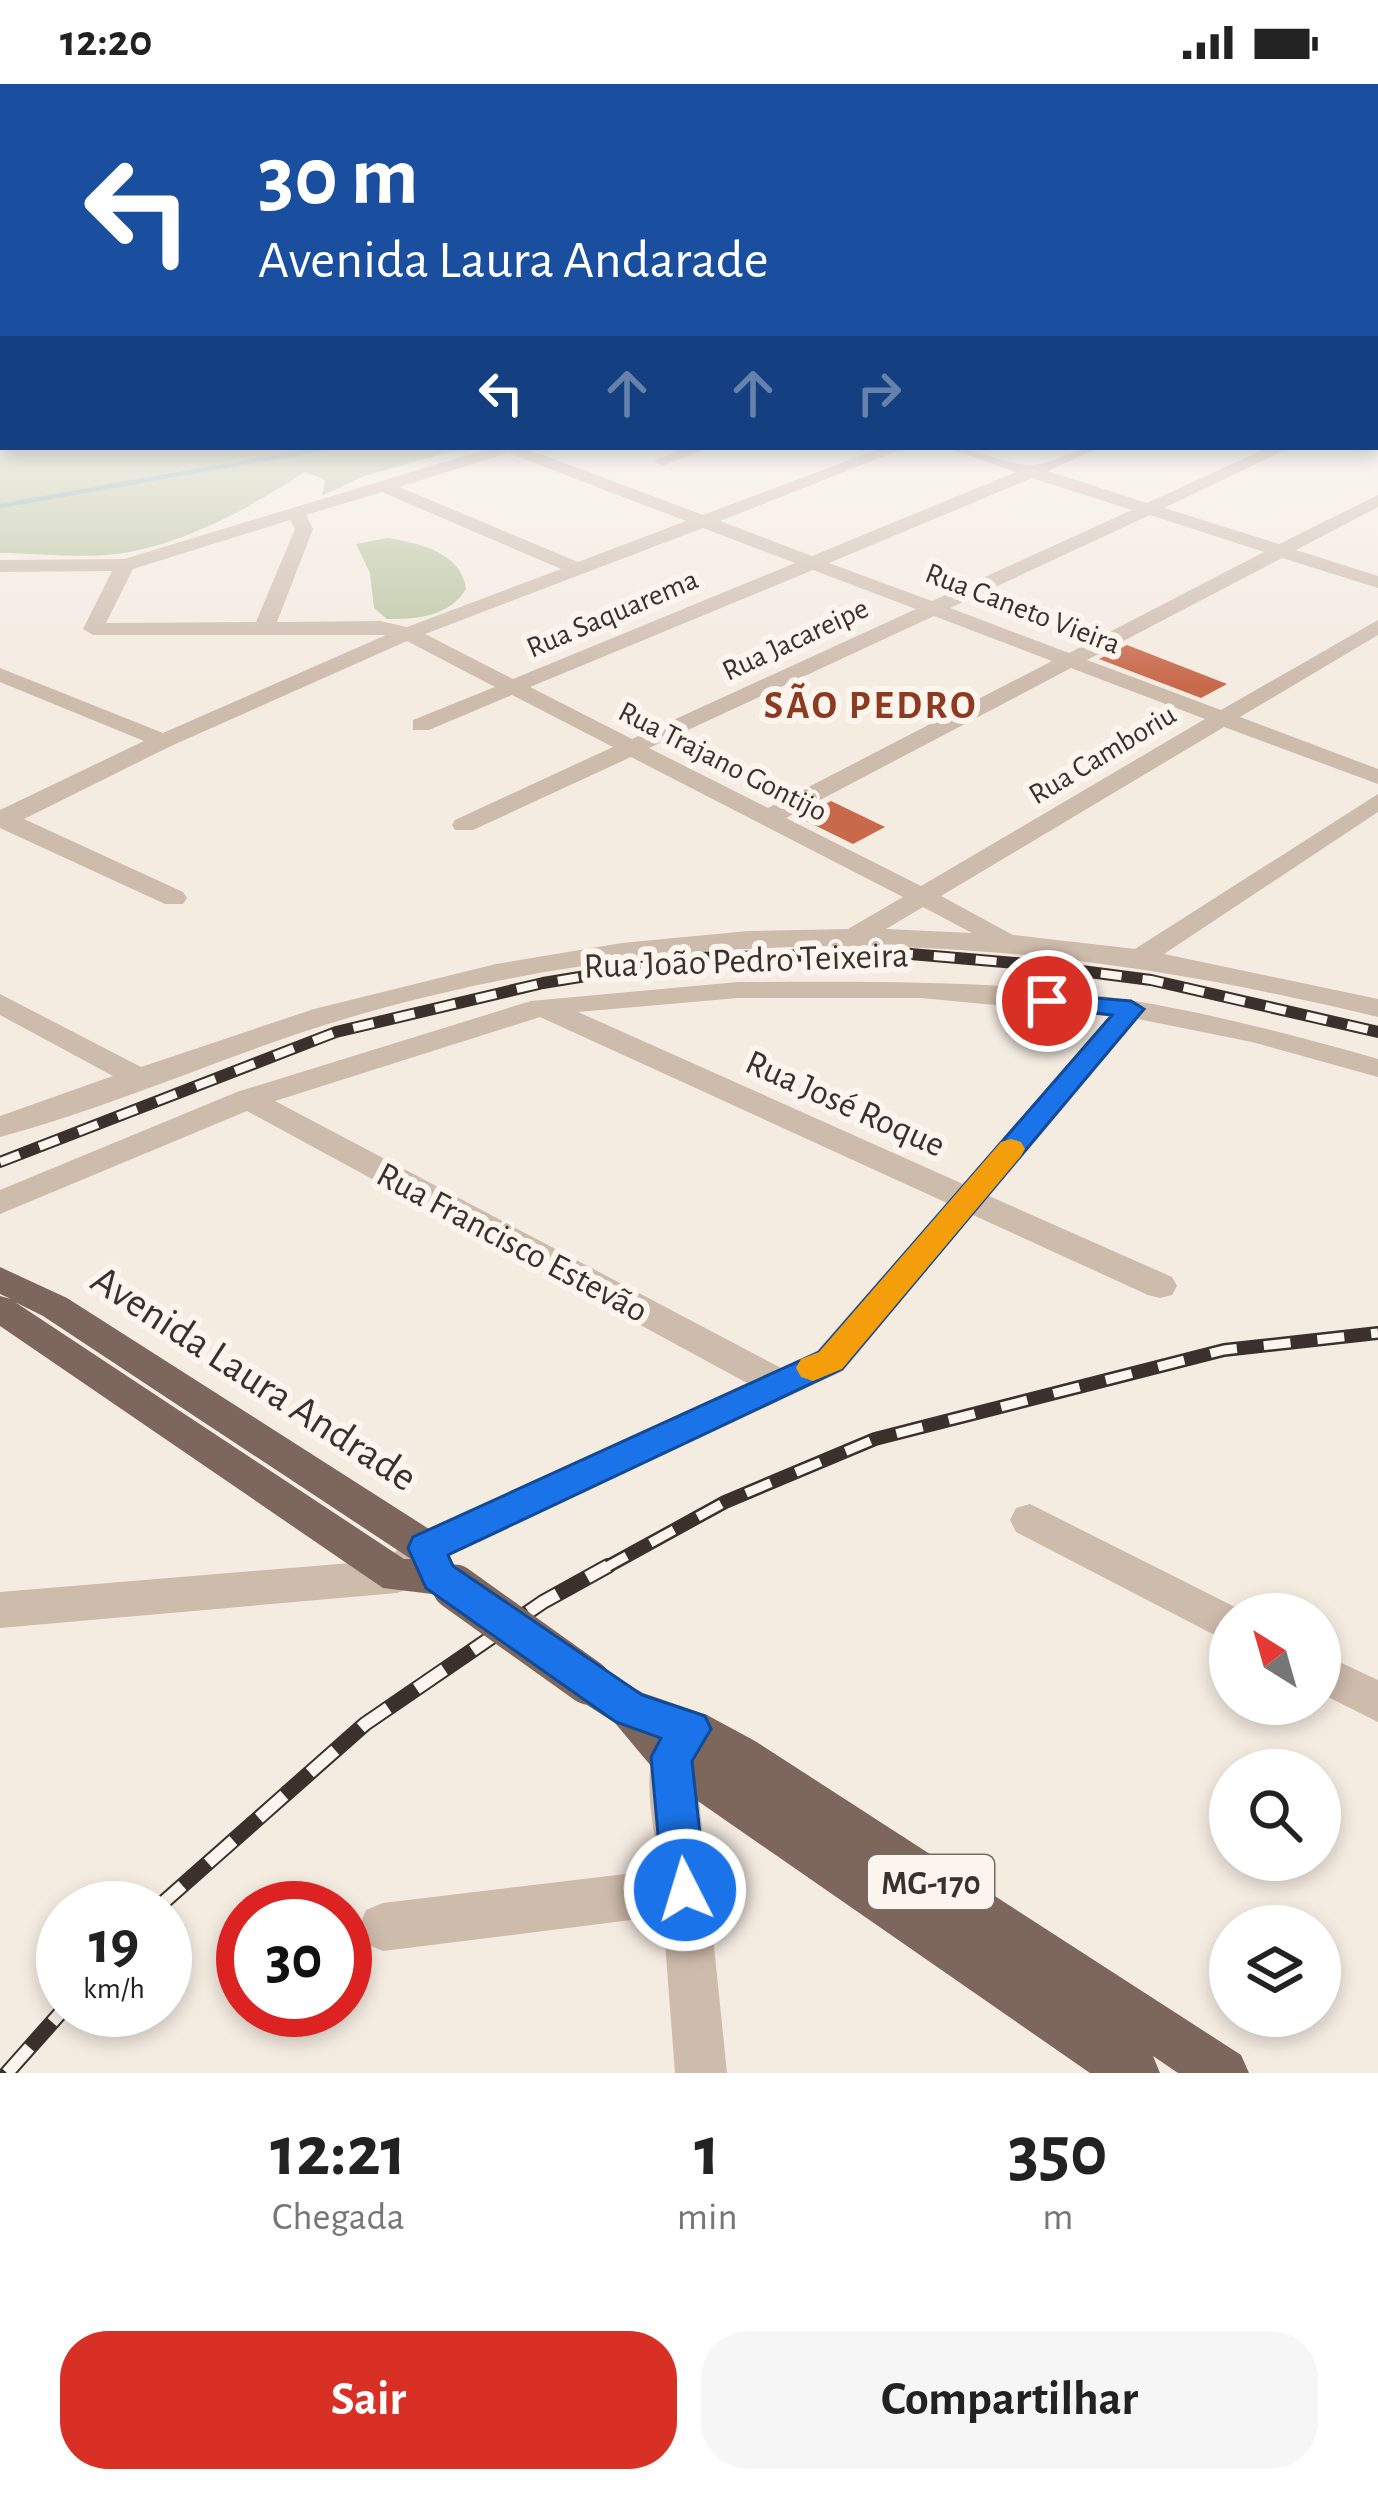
<!DOCTYPE html>
<html lang="pt">
<meta charset="utf-8">
<style>
:root{--surface:#fff;--page:#f6f6f6;--text:#222;--muted:#767676;--accent:#d93025}
body{margin:0;font-family:"Alegreya Sans",sans-serif;background:var(--page);color:var(--text);height:100vh;display:flex;flex-direction:column;font-size:45px;white-space:nowrap}
*{box-sizing:border-box;margin:0}
p{font-size:39px;color:var(--muted)}
.icon{flex:none;width:66px;height:66px;fill:none;stroke:currentColor;stroke-width:2;stroke-linecap:round;stroke-linejoin:round}
.map{position:relative;height:1989px;overflow:hidden}
.side{display:flex;flex-direction:column;background:var(--surface);flex:1}
.side>*{flex:none}
.hud{position:absolute;left:0px;top:0px;width:1380px;height:366px;box-shadow:0 6px 18px #0003;background:#1a4fa0;color:#fff;overflow:hidden}
.needle{width:78px;rotate:323deg}
.buttons{position:absolute;left:1209px;top:1509px;display:grid;gap:24px}
.buttons a{display:grid;place-items:center;width:132px;height:132px;border-radius:50%;background:var(--surface);box-shadow:0 6px 18px #0003;font-size:60px}
.speed{position:absolute;left:36px;top:1797px;display:flex;gap:24px;font-size:60px;font-weight:700;text-align:center}
.speed>*{display:grid;place-content:center;width:156px;height:156px;border-radius:50%;background:var(--surface);box-shadow:0 6px 18px #0003;line-height:1}
.speed small{font-size:30px;font-weight:400}
.speed .limit{border:18px solid #d22;background:#fff;color:#111}
.pin{position:absolute;display:grid;place-items:center;width:102px;height:102px;color:#fff;margin:-51px;border:6px solid #fff;border-radius:50%;box-shadow:0 3px 12px #0007}
.me{position:absolute;width:132px;margin:-66px;rotate:355deg;stroke-linejoin:round;filter:drop-shadow(0 0 9px #0008)}
.turn{display:flex;align-items:center;gap:42px;height:252px;padding:0 60px;font-size:54px}
.turn .icon{width:156px;height:156px;stroke-width:2.5}
.turn b{display:block;font-size:84px;line-height:102px}
.lanes{display:flex;align-items:center;height:114px;padding:0 60px;background:#0003;justify-content:center;gap:60px;direction:ltr}
.lanes .off{opacity:.35}
.eta{display:flex;justify-content:space-evenly;align-items:center;height:204px;text-align:center}
.eta b{font-size:72px;font-weight:600;line-height:84px}
.primary-button{display:flex;gap:24px;margin-top:auto;padding:24px 60px}
.primary-button a{flex:1;height:138px;border-radius:48px;background:var(--accent);color:#fff;font-size:48px;font-weight:600;line-height:138px;text-align:center}
.primary-button a+a{background:var(--page);color:var(--text)}
.status{display:flex;justify-content:space-between;align-items:center;height:84px;padding:0 60px;background:var(--surface);direction:ltr}
.status svg{height:33px;fill:currentColor}
.map>svg:first-child{display:block}
.green{fill:#b8c4a0}
.lines{fill:none;stroke-linecap:round;stroke-linejoin:round}
.stream{stroke:#7fb0b2;stroke-width:4.5}
.building{fill:#c8694b}
.minor{fill:#cdbbac;fill-rule:evenodd}
.major{fill:#7d675c;fill-rule:evenodd}
.rail-far2-casing{stroke:#3b302b;stroke-width:12}
.rail-far1-casing{stroke:#3b302b;stroke-width:14}
.rail-casing{stroke:#3b302b;stroke-width:16}
.rail-far2{stroke:#fbf5ee;stroke-width:8;stroke-dasharray:21;stroke-linecap:butt}
.rail-far1{stroke:#fbf5ee;stroke-width:9;stroke-dasharray:27;stroke-linecap:butt}
.rail{stroke:#fbf5ee;stroke-width:12;stroke-dasharray:34;stroke-linecap:butt}
.major-bridge{stroke:#7d675c;stroke-width:45}
.route{fill:#1a73e8;stroke:#114b97;stroke-width:3}
.slow{fill:#f59e0b}
.labels{text-anchor:middle;stroke-width:12;stroke-linejoin:round;paint-order:stroke}
.far-street-label{font-size:30px;fill:#3b302b;stroke:#fbf5ee}
.shield{fill:#fbf5ee;stroke:#756b66;stroke-width:3}
.shield-label{font-size:33px;font-weight:bold;fill:#3b302b}
.street-label{font-size:36px;fill:#3b302b;stroke:#fbf5ee}
.far-district-label{font-size:39px;font-weight:bold;letter-spacing:3px;fill:#8c3b22;stroke:#fbf5ee}
.near-street-label{font-size:42px;fill:#3b302b;stroke:#fbf5ee}
</style>
<div class="status"><b>12:20</b><svg viewBox="0 0 49 12"><path d="M0 12V9h3v3zM5 12V6h3v6zM10 12V3h3v9zM15 12V0h3v12zM26 1h20v11H26zM47 4h2v5h-2z"/></svg></div>
<div class="map">
<svg width="1378" height="1989" viewBox="0 0 1378 1989">
<rect width="100%" height="100%" fill="#f4ebe1"/>
<g class="green">
<path d="M0 324 3 363H468L364 392 322 412 325 396 305 388C250 423 195 455 130 468 89 476 41 469 0 469Z"/>
<path d="M388 454C417 459 462 468 466 505 449 533 417 535 387 535L374 524 370 489 356 460Z"/>
</g>
<g class="lines">
<polyline class="stream" points="0,422 332,363"/>
</g>
<g class="building">
<polygon points="1127,561 1227,600 1201,614 1099,575"/>
<polygon points="831,717 885,743 853,760 800,734"/>
</g>
<g class="lines">
<g class="minor">
<polygon points="3,326 3,336 0,337 0,327"/>
<rect x="1377" y="348" width="1" height="10"/>
<path d="M494 363H522L703 431 884 363H907L720 437 812 472 1016 388 945 363C975 363 999 379 1028 381 1048 383 1074 363 1100 363L1048 387 1147 419 1269 363H1291L1164 424 1279 460 1378 411V423L1296 466 1378 492V504L1282 474 1087 576 1221 626 1378 536V551L1240 633 1378 685V700L1224 643 941 812 1013 851 1135 865 1378 710V728L1164 870 1378 915V933C1033 849 724 832 379 925 249 960 129 1018 0 1053V1032L113 992 0 931V910L141 983 314 925 496 880 622 859 748 847 848 845 903 813 631 673 473 746H455L452 741 455 736 613 663 512 611 429 646H413V636L495 603 407 557 171 662 24 735 183 808 187 814 183 820H165L0 744V726L144 657 0 598V584L163 649 386 551H93L83 545 112 487 0 488V476L124 475ZM508 369 686 437 578 478 399 403ZM1032 394 1132 426 932 517 829 479ZM382 408 561 485 407 543 380 537 277 538 313 445 306 431ZM1150 431 1264 468 1069 569 950 524ZM290 436 295 445 256 538 106 539 133 485ZM703 444 795 479 513 595 425 550ZM813 486 916 525 632 655 530 603ZM934 532 1052 577 768 724 649 664ZM1071 584 1205 635 921 802 786 734ZM923 823 972 849 886 845Z"/>
<polygon points="686,363 710,363 662,382 654,377"/>
<path d="M738 898C870 898 1005 895 1135 917 1217 931 1298 952 1378 975V993L1252 958 1138 935 989 1112 1172 1193 1177 1202 1172 1211 1160 1214 1148 1211 973 1131 843 1287 440 1476 411 1504 397 1509 0 1544V1508L387 1476 412 1452 747 1299 247 1027 0 1130V1106L237 1008 531 917ZM738 914H921L1110 932 963 1100 578 928ZM540 933 947 1119 817 1267 781 1284 275 1017Z"/>
<polygon points="1030,1420 1245,1528 1230,1530 1230,1559 1016,1448 1010,1436 1016,1424"/>
<polygon points="1320,1569 1378,1596 1378,1638 1320,1609"/>
<path d="M679 1642 695 1648 701 1663 695 1677 727 1989H675L663 1832 383 1867 366 1860 359 1843 366 1826 383 1819 659 1786C656 1744 630 1661 679 1642Z"/>
</g>
<g class="major">
<path d="M0 1183 67 1214 440 1452 454 1481 469 1491 475 1503 469 1515 455 1520 432 1510 383 1504 0 1242V1212L11 1215 0 1210ZM15 1218 43 1232 411 1475H404Z"/>
<polygon points="588,1579 643,1609 707,1631 755,1657 1241,1971 1249,1989 1178,1989 1153,1972 1160,1989 1090,1989 656,1688 615,1639 573,1612 567,1598 573,1584"/>
</g>
<defs>
<polyline id="rail-far2" points="0,1078 336,948 543,899 696,874 899,869 1027,880 1151,896 1378,948"/>
<polyline id="rail-far1" points="603,1485 725,1418 875,1355 1224,1266 1378,1249"/>
<g id="rail">
<polyline points="157,1824 365,1640 543,1518 608,1482"/>
<polyline points="7,1989 63,1926"/>
</g>
</defs>
<use href="#rail-far2" class="rail-far2-casing"/>
<use href="#rail-far1" class="rail-far1-casing"/>
<use href="#rail" class="rail-casing"/>
<use href="#rail-far2" class="rail-far2"/>
<use href="#rail-far1" class="rail-far1"/>
<use href="#rail" class="rail"/>
<polyline class="major-bridge" points="455,1503 588,1598"/>
</g>
<linearGradient id="sky" x2="0" y2="1"><stop stop-color="#7eb2d2"/><stop offset="0.54" stop-color="#faf6f2"/><stop offset="1" stop-color="#faf6f2" stop-opacity="0"/></linearGradient>
<rect width="1378" height="603" fill="url(#sky)"/>
<polygon class="route" points="1047,910 1131,917 1144,925 842,1285 448,1471 453,1482 642,1611 705,1632 711,1645 692,1677 706,1806 700,1821 685,1828 669,1821 663,1806 651,1673 661,1654 616,1638 426,1504 408,1464 413,1453 819,1268 1112,931 1038,923 1034,917 1038,912"/>
<polygon class="slow" points="1011,1055 1021,1058 1025,1065 1021,1072 842,1285 813,1297 801,1293 796,1284 801,1275 819,1268 1001,1058"/>
<g class="labels">
<g class="far-street-label">
<text transform="translate(1023 524) rotate(21)" y="10">Rua Caneto Vieira</text>
<text transform="translate(612 529) rotate(-23)" y="10">Rua Saquarema</text>
<text transform="translate(795 555) rotate(-25)" y="10">Rua Jacareipe</text>
<text transform="translate(1102 670) rotate(-31)" y="10">Rua Camboriu</text>
<text transform="translate(723 677) rotate(27)" y="10">Rua Trajano Gontijo</text>
</g>
<rect class="shield" x="868" y="1771" width="126" height="54" rx="9"/>
<g class="shield-label">
<text x="931" y="1810">MG-170</text>
</g>
<g class="street-label">
<text transform="translate(746 875) rotate(-2)" y="13">Rua João Pedro Teixeira</text>
<text transform="translate(846 1018) rotate(24)" y="13">Rua José Roque</text>
<text transform="translate(513 1157) rotate(28)" y="13">Rua Francisco Estevão</text>
</g>
<g class="far-district-label">
<text x="871" y="634">SÃO PEDRO</text>
</g>
<g class="near-street-label">
<text transform="translate(255 1293) rotate(33)" y="15">Avenida Laura Andrade</text>
</g>
</g>
</svg>
<div class="buttons">
<a><svg class="needle" viewBox="-14 -14 28 28"><path d="M0-13l5 13h-10z" fill="#e53935"/><path d="M0 13l5-13h-10z" fill="#767676"/></svg></a>
<a><svg class="icon" aria-label="search" viewBox="0 0 24 24"><circle cx="10" cy="10" r="6"/><path d="M15 15l6 6"/></svg></a>
<a><svg class="icon" aria-label="layers" viewBox="0 0 24 24"><path d="M12 4l9 5-9 5-9-5zM3 14l9 5 9-5"/></svg></a>
</div>
<div class="speed"><div>19<small>km/h</small></div><div class="limit">30</div></div>
<div class="pin" style="left:1047px;top:917px;background:#d93025"><svg class="icon" aria-label="arrive" viewBox="0 0 24 24"><path d="M6 21V4h12l-3 4 3 4H6"/></svg></div>
<svg class="me" style="left:685px;top:1806px" viewBox="-20 -20 40 40"><circle r="17" fill="#1a73e8" stroke="#fff" stroke-width="3"/><path d="M0-11L8 9 0 5-8 9z" fill="#fff"/></svg>
<div class="hud">
<div class="turn"><svg class="icon" aria-label="left" viewBox="0 0 24 24"><path d="M17 20v-9H6M10 6l-5 5 5 5"/></svg><div><b>30 m</b>Avenida Laura Andarade</div></div>
<div class="lanes"><svg class="icon" aria-label="left" viewBox="0 0 24 24"><path d="M17 20v-9H6M10 6l-5 5 5 5"/></svg><svg class="icon off" aria-label="ahead" viewBox="0 0 24 24"><path d="M12 20V5M6 11l6-6 6 6"/></svg><svg class="icon off" aria-label="ahead" viewBox="0 0 24 24"><path d="M12 20V5M6 11l6-6 6 6"/></svg><svg class="icon off" aria-label="right" viewBox="0 0 24 24"><path d="M7 20v-9h11M14 6l5 5-5 5"/></svg></div>
</div>
</div>
<section class="side">
<div class="eta">
<div><b>12:21</b><p>Chegada</p></div>
<div><b>1</b><p>min</p></div>
<div><b>350</b><p>m</p></div>
</div>
<div class="primary-button"><a>Sair</a><a>Compartilhar</a></div>
</section>
